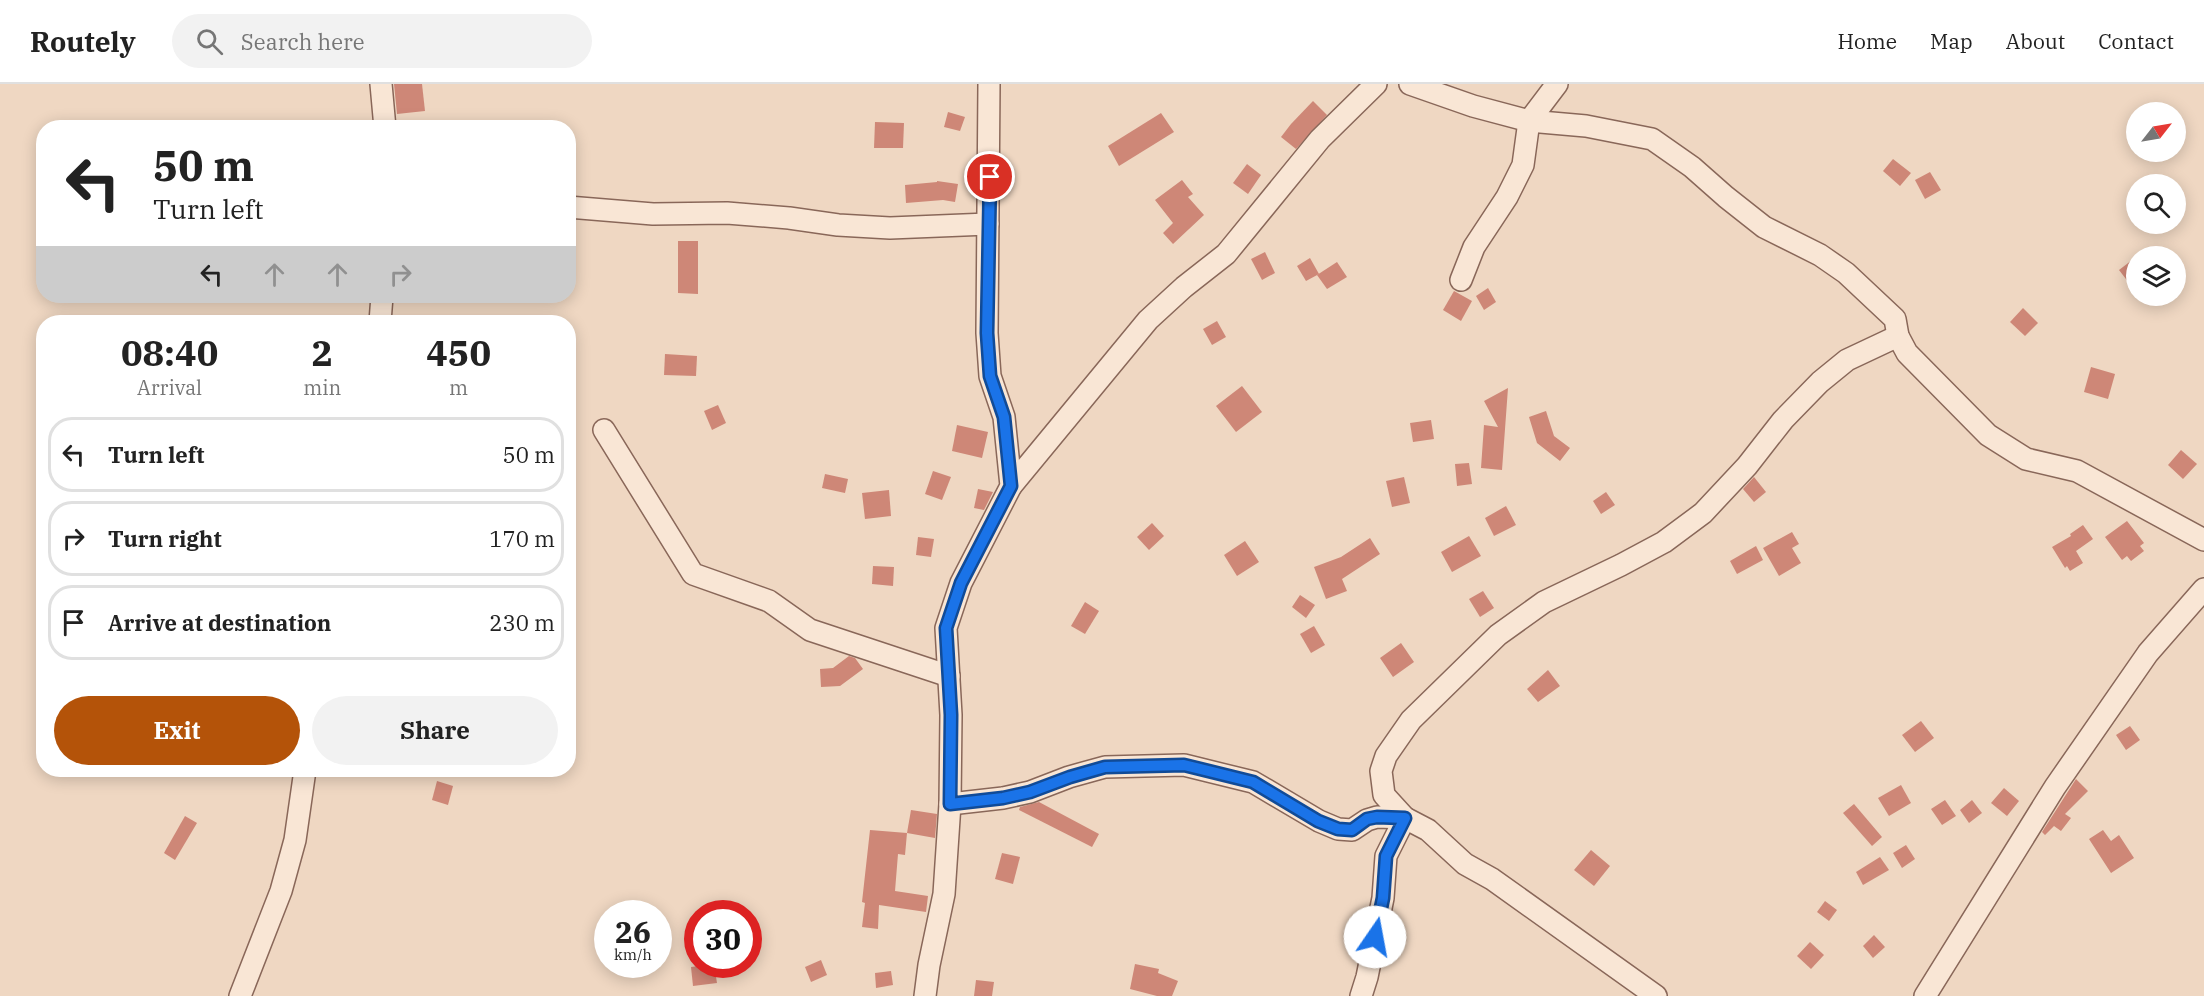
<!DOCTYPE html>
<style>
:root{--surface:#fff;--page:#f2f2f2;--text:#222;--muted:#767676;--line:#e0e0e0;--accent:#b45309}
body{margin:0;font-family:"IBM Plex Serif",serif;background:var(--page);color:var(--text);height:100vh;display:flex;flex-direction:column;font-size:22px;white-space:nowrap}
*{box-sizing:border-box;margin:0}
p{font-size:20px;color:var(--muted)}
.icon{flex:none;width:33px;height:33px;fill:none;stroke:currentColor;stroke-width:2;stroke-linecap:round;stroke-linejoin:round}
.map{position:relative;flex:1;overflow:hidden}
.side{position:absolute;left:36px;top:231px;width:540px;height:462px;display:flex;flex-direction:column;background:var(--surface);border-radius:24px;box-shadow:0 3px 15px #0003}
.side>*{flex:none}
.banner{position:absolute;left:36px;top:36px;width:540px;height:183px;border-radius:24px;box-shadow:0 3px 15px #0003;background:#fff;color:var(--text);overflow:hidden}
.needle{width:39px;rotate:59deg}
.fabs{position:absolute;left:2126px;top:18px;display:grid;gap:12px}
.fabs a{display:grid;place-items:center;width:60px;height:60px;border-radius:50%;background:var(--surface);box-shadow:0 3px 15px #0003;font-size:30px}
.speed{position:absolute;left:594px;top:816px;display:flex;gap:12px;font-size:30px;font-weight:700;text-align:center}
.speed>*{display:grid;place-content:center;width:78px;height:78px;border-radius:50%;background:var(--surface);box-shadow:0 3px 15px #0003;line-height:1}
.speed small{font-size:15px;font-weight:400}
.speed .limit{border:9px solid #d22;background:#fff;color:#111}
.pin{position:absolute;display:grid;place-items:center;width:51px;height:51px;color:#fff;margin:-26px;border:3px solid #fff;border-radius:50%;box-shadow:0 2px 6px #0007}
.me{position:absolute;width:66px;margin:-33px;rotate:12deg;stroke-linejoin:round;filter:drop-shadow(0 0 4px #0008)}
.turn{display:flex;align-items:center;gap:21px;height:126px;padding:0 18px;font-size:27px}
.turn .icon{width:78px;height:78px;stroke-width:2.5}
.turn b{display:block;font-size:42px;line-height:51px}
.lanes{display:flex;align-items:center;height:57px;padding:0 18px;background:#0003;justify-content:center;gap:30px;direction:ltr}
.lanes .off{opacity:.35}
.eta{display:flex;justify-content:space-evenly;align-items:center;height:102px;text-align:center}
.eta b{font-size:36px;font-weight:700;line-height:42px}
.action{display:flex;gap:12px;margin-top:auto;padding:12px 18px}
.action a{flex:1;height:69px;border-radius:36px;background:var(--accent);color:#fff;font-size:24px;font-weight:700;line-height:69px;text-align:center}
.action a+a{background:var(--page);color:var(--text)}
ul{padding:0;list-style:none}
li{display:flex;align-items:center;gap:18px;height:75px;margin:0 12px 9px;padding:0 6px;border:3px solid var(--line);border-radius:24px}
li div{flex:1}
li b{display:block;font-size:22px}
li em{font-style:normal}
header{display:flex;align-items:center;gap:36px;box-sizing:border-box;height:84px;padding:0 30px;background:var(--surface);border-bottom:2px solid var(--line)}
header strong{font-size:28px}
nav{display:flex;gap:33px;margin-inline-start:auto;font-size:21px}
.search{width:420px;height:54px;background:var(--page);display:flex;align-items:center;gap:15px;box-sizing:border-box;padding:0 21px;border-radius:33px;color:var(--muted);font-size:22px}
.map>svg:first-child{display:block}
.building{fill:#ce8777}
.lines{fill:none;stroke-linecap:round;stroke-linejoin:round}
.street-casing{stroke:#896759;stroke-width:24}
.street{stroke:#f9e6d5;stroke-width:21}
.route-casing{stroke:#114b97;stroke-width:15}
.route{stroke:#1a73e8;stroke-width:10}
</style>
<header>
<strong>Routely</strong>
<div class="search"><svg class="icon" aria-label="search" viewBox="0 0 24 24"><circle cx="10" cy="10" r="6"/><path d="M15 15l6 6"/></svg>Search here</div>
<nav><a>Home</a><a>Map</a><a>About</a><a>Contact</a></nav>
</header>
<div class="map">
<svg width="2204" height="912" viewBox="0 0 2204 912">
<rect width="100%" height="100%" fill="#efd7c2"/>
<g class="building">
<polygon points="394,0 422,0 425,27 397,30"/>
<polygon points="1313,17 1327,31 1296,65 1281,53 1291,40"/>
<polygon points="948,28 965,33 960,47 944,43"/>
<polygon points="1161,29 1174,48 1119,82 1108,62"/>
<polygon points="875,38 904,39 903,64 874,64"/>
<polygon points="1893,75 1911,89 1900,102 1883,87"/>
<polygon points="1247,80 1261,91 1248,110 1233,99"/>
<polygon points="1930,88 1941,106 1925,115 1915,96"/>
<polygon points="1182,96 1193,110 1188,113 1204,131 1173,160 1163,149 1173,139 1155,116"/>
<polygon points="937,97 958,100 955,118 943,116 906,119 905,101 937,98"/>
<polygon points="678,157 698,157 698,210 678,209"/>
<polygon points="1265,168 1275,189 1262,196 1251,175"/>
<polygon points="2136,173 2136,208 2119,186"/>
<polygon points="1310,174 1319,190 1306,197 1297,182"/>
<polygon points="1337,178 1347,193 1327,205 1317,191"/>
<polygon points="1488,204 1496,218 1484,226 1476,212"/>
<polygon points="1454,207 1472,217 1461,237 1443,226"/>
<polygon points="2023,224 2038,239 2025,252 2010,238"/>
<polygon points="1217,237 1226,253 1212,261 1203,245"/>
<polygon points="665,270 697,272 696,292 664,291"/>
<polygon points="2091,283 2115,290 2108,315 2084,308"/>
<polygon points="1242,302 1262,328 1236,348 1216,322"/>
<polygon points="1508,304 1502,386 1481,384 1484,341 1498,343 1484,317"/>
<polygon points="718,321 726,339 712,346 704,327"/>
<polygon points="1546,327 1554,352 1570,364 1560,377 1537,359 1529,333"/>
<polygon points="1431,336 1434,355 1413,358 1410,339"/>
<polygon points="957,341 988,348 982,374 952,367"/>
<polygon points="2181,366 2197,380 2183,395 2168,381"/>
<polygon points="1469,379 1472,400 1457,402 1455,380"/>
<polygon points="933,387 951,393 942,416 925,410"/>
<polygon points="825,390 848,395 845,409 822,404"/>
<polygon points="1404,393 1410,419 1392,423 1386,397"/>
<polygon points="1754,393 1766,408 1754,418 1743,405"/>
<polygon points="978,405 993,408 984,426 974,424"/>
<polygon points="889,406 891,432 865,435 862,409"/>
<polygon points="1606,408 1615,421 1601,430 1593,417"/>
<polygon points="1506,422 1516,441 1494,452 1485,434"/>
<polygon points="2127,437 2144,459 2140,462 2144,467 2131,477 2127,472 2122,476 2105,453"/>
<polygon points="1152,439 1164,452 1149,466 1137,453"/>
<polygon points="2083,441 2093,455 2076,467 2083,479 2070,487 2067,482 2065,484 2052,463 2071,452 2070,450"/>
<polygon points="1792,448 1799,460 1792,464 1801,479 1779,492 1763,464"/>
<polygon points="1469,452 1481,472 1452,488 1441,468"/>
<polygon points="918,453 934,455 931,473 916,471"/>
<polygon points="1370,454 1380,470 1342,495 1347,507 1326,515 1314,483 1341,473"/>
<polygon points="1245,457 1259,478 1237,492 1224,471"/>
<polygon points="1756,462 1763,476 1737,490 1730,477"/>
<polygon points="873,482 894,483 893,502 872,500"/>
<polygon points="1483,507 1494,524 1480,533 1469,515"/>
<polygon points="1300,511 1315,521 1306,534 1292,523"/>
<polygon points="1085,518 1099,527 1085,550 1071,542"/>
<polygon points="1314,542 1325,561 1311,569 1300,550"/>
<polygon points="1401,559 1414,578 1393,593 1380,574"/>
<polygon points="849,572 855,574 863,585 840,602 821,603 820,585 833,584"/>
<polygon points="1548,586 1560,602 1538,618 1527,605"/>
<polygon points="1921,637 1934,654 1915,668 1902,651"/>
<polygon points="2130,642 2140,656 2126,666 2116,651"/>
<polygon points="2076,695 2088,707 2065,730 2071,734 2061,747 2054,742 2045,751 2042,748"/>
<polygon points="437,697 453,702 448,721 432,716"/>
<polygon points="1901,701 1911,719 1889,732 1878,714"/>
<polygon points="2004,704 2019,717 2007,732 1991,719"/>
<polygon points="1945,716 1956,732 1942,741 1931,725"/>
<polygon points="1972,716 1982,729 1969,739 1960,726"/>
<polygon points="1039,718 1099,750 1092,763 1019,726 1020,723"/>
<polygon points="1854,720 1882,753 1872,762 1843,729"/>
<polygon points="911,726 937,730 935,754 907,749"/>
<polygon points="185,732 197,739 175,776 164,769"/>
<polygon points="870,746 907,749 905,771 898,770 895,807 928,812 926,828 879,821 878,845 862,843 865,819 862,818"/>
<polygon points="2103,746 2111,757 2119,751 2134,774 2111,789 2089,755"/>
<polygon points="1906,761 1915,775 1902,784 1893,769"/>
<polygon points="1591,766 1610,782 1594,802 1574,786"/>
<polygon points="1002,769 1020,773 1013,800 995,795"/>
<polygon points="1880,773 1889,786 1863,801 1856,788"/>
<polygon points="1825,817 1837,826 1829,837 1817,828"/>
<polygon points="1874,851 1885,863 1873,874 1863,862"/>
<polygon points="1810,858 1824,871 1811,885 1797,872"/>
<polygon points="821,876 827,891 811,898 805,883"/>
<polygon points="714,880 717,899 693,902 691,883"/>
<polygon points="1135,880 1159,885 1158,889 1178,897 1172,912 1157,912 1130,905"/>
<polygon points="891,887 893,901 876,904 875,889"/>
<polygon points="976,896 994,898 992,912 974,912"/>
</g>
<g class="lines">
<defs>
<g id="street">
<polyline points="381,0 385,44"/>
<polyline points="1410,0 1473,22 1529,37 1586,42 1652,55 1692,83 1726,113 1764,143 1820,171 1846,189 1895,235 1898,252 1907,269 1988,351 2026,375 2077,387 2204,456"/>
<polyline points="568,123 653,130 727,129 789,134 838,141 890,144 988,140"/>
<polyline points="1461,196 1474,163 1507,113 1523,81 1529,37 1557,0"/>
<polyline points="380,238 382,212"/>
<polyline points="604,346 693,490 769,517 810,546 949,592"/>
<polyline points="1011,402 1148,236 1184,203 1226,170 1320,55 1376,0"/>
<polyline points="950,720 1003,714 1030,708 1069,693 1105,683 1184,681 1253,698 1319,737 1338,745 1352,746 1367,736 1377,733 1405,734"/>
<polyline points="240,912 281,807 295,756 305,686"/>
<polyline points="925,912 929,881 944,810 950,720 951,631 946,544 961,499 1011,402 1004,333 990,292 987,249 989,0"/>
<polyline points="1361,912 1367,893 1383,814 1386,772 1405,734"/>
<polyline points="1656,912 1492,795 1465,780 1428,746 1405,734 1384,711 1381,687 1386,672 1411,636 1498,551 1544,518 1621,481 1664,458 1703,429 1747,382 1783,336 1820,298 1847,276 1898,252"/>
<polyline points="1925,912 2055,703 2148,569 2204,505"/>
</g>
</defs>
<use href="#street" class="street-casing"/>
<use href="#street" class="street"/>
</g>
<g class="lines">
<defs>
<polyline id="route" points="990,93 987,249 990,292 1004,333 1011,402 961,499 946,544 951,631 950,720 1003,714 1030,708 1070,693 1105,683 1184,681 1253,698 1318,737 1338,745 1352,746 1367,735 1377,733 1405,734 1386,772 1383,814 1375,853"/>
</defs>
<use href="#route" class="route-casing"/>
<use href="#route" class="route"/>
</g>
</svg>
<div class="fabs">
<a><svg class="needle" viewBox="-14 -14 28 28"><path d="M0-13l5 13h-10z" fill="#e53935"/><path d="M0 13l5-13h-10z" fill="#767676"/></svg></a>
<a><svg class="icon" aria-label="search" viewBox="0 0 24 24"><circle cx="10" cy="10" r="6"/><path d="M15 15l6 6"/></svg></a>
<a><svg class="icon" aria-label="layers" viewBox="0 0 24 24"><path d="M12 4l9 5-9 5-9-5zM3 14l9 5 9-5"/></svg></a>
</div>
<div class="speed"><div>26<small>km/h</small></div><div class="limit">30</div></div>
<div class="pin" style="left:990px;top:93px;background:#d93025"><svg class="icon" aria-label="arrive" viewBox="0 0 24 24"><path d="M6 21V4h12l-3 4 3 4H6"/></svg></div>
<svg class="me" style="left:1375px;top:853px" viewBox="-20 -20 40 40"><circle r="19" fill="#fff"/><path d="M0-13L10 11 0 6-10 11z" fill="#1a73e8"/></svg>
<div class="banner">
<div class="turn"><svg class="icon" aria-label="left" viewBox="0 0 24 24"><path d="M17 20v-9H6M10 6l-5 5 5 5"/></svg><div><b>50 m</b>Turn left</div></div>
<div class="lanes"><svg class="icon" aria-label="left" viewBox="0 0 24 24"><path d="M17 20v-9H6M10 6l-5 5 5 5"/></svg><svg class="icon off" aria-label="ahead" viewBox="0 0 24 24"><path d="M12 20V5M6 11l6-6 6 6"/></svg><svg class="icon off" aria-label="ahead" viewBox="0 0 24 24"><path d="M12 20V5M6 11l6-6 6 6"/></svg><svg class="icon off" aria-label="right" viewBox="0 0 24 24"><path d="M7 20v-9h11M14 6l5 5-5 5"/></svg></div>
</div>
<section class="side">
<div class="eta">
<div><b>08:40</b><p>Arrival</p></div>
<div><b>2</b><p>min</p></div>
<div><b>450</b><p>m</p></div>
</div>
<ul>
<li><svg class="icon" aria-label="left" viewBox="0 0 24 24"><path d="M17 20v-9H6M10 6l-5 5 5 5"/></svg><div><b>Turn left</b></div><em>50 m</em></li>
<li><svg class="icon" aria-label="right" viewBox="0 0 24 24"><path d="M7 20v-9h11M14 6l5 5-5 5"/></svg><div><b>Turn right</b></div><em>170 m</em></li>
<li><svg class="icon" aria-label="arrive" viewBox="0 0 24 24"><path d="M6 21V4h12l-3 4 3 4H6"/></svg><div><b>Arrive at destination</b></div><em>230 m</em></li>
</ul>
<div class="action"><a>Exit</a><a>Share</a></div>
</section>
</div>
